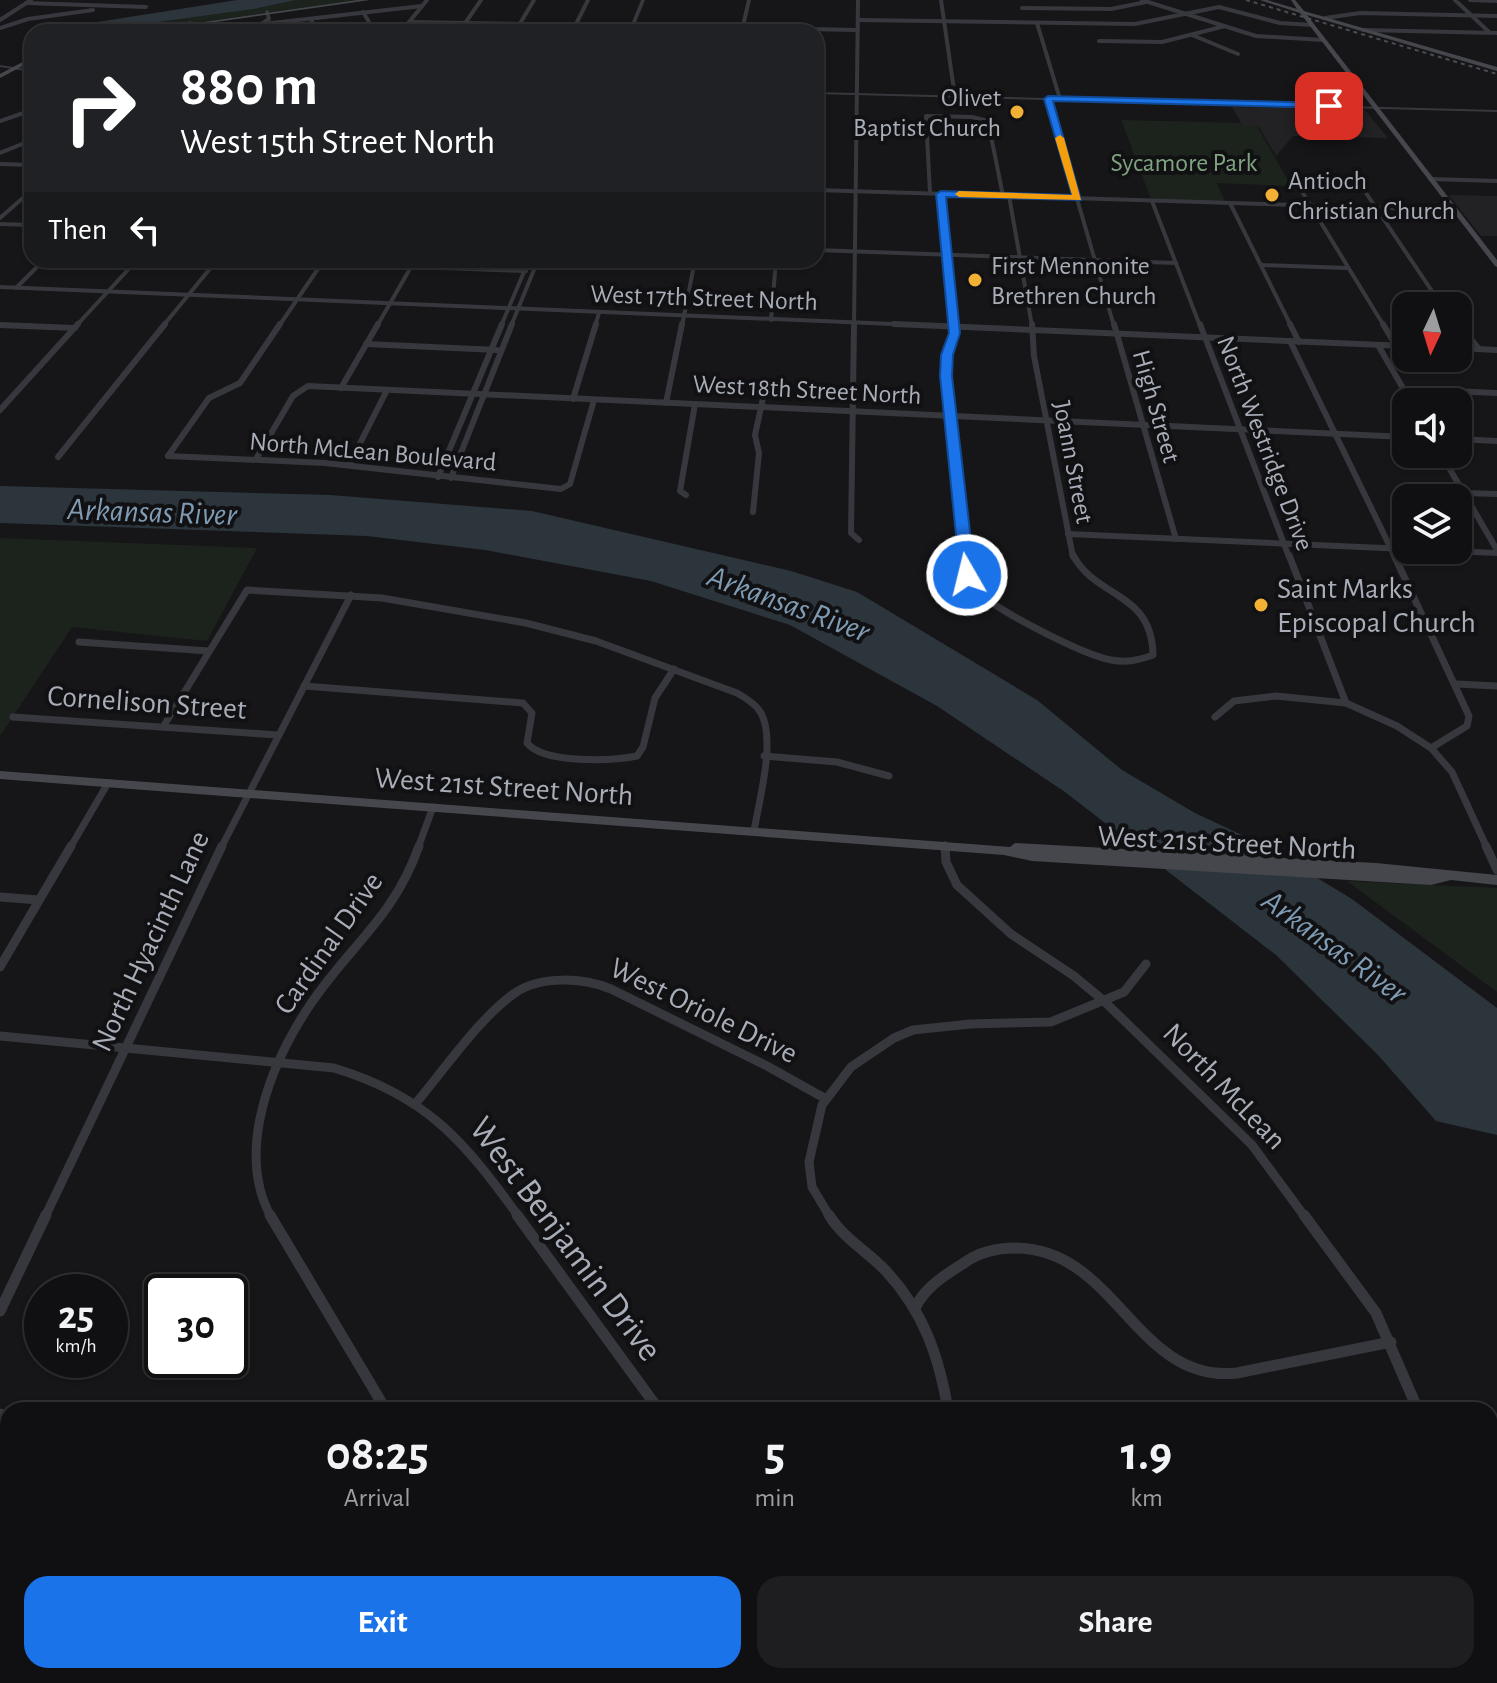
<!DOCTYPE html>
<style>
:root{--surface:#101012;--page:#1e1e20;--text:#f1f3f6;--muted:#9c9d9f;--line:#303032;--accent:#1a73e8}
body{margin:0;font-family:"Alegreya Sans",sans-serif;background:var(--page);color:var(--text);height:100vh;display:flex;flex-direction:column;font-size:30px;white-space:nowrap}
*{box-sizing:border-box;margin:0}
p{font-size:26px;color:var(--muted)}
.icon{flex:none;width:44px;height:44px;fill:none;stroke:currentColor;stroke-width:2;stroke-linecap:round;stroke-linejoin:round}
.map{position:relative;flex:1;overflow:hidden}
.details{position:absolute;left:0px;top:1402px;width:1498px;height:282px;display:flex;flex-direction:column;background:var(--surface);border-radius:24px 24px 0 0;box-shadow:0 2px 6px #0004,0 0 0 2px var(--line)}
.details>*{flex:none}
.guide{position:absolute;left:24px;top:24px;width:800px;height:244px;border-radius:24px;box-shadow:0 2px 6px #0004,0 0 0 2px var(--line);background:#202124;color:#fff;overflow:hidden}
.needle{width:52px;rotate:184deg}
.controls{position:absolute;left:1392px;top:292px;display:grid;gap:16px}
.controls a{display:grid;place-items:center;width:80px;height:80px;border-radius:16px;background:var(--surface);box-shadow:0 2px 6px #0004,0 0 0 2px var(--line);font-size:40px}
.speed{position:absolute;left:24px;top:1274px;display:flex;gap:16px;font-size:40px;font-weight:700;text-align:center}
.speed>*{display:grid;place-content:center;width:104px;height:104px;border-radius:50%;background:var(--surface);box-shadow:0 2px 6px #0004,0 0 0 2px var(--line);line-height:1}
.speed small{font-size:20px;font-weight:400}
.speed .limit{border:4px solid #111;border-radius:12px;background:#fff;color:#111}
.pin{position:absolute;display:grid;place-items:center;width:68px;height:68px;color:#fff;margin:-34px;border-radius:16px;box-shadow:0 4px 12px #0006}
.me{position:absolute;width:88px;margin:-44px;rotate:352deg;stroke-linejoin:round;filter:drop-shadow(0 0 6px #0008)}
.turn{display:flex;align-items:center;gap:28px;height:168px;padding:0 24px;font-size:36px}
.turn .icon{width:104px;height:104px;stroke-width:2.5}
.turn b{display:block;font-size:56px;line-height:68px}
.then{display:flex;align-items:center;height:76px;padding:0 24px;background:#0003;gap:16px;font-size:30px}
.eta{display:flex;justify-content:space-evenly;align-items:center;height:136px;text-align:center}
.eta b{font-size:48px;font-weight:600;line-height:56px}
.action{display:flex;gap:16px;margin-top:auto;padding:16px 24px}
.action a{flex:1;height:92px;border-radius:24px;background:var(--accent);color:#fff;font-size:32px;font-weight:600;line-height:92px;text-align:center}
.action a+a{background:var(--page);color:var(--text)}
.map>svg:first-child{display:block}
.built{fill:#222225}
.green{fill:#1c231d}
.water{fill:#2c353c}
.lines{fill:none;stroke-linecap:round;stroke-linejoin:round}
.minor-far4{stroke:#37383d;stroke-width:4}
.minor-far3{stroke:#37383d;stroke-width:6}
.minor-far2{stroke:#37383d;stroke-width:7}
.minor-far1{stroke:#37383d;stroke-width:9}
.minor{stroke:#37383d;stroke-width:11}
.tertiary{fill:#37383d;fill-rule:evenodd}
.secondary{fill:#45474d;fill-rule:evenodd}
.rail{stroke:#4a4c52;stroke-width:2;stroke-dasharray:4 4;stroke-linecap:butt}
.route{fill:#1a73e8;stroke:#114b97;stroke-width:2}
.slow{fill:#f59e0b}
.poi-dot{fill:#f2b134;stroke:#111113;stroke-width:3}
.labels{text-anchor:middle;stroke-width:8;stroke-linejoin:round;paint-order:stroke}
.far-poi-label{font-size:26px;fill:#a8adb8;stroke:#111113;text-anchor:start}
.far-park-label{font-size:26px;fill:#7fa381;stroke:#111113}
.far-street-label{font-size:26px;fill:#a8adb8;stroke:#111113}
.poi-label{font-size:30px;fill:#a8adb8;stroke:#111113;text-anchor:start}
.street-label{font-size:30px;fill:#a8adb8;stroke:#111113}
.water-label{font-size:32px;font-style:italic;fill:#7f9bb3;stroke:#111113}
.near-street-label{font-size:36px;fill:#a8adb8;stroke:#111113}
</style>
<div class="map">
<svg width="1497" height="1683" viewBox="0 0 1497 1683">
<rect width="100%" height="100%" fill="#161618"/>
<g class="built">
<polygon points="1232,107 1365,110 1388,138 1293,136 1276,156 1259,127 1243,126"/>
<polygon points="1449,195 1497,196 1497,236 1481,236"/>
</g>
<g class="green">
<polygon points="296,0 362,0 129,32 84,32 254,9"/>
<polygon points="1121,120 1241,123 1243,126 1257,126 1291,186 1217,183 1225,202 1151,199"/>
<polygon points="0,538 257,548 207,641 72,627 0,736"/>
<polygon points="1347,881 1497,888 1497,992"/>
</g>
<g class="water">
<polygon points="237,0 296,0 254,9 84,32 34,32"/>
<polygon points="0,486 330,495 532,511 791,571 857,592 1037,700 1122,770 1195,813 1259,843 1352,899 1497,1008 1497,1135 1436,1121 1378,1055 1276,955 1065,792 937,706 790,625 651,581 485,550 367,536 0,523"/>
</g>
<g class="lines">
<g class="minor-far4">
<polyline points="941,0 955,97"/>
<polyline points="1142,0 1256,36 1323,40"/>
<polyline points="1455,0 1489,32"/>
<polyline points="1470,0 1497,1"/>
<polyline points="26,3 146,7"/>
<polyline points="1022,8 1111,9 1146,2"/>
<polyline points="363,12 369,22 363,32"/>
<polyline points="1325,18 1360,13 1497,16"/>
<polyline points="0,20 31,0"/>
<polyline points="858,20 1135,24 1219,7 1280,23 1312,25"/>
<polyline points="409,22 858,30"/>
<polyline points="1037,23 1060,99"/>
<polyline points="263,24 422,6"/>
<polyline points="0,28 28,19 93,10"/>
<polyline points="742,30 749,0"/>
<polyline points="1363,30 1497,33"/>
<polyline points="184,32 191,26 190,23"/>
<polyline points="249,32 269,19 267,12"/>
<polyline points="305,32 314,25 311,20"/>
<polyline points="401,32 427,0"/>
<polyline points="459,32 481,0"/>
<polyline points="515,32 534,0"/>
<polyline points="572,32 588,0"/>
<polyline points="1192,35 1238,54"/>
<polyline points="1099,41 1162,42 1225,26"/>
<polyline points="1048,99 1114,326"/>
<polyline points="0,121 32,110"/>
<polyline points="0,153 32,140"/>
<polyline points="0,164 32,165"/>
<polyline points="1430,179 1497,181"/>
<polyline points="816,190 1455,210"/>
<polyline points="1301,190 1384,326"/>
<polyline points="930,193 926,116 972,117 988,121 1003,196"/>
<polyline points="1366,193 1442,306"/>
<polyline points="941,194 953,326"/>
<polyline points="1009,196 1032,326"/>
<polyline points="1152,201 1200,326"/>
<polyline points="1230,203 1291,326"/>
<polyline points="0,218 32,190"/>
<polyline points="0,224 32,225"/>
<polyline points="816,250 1176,263"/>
<polyline points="1261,265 1347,268"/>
<polyline points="411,267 526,271"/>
<polyline points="0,287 941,326"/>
<polyline points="16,288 44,260"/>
<polyline points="771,320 776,260"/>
<polyline points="1458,323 1461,326"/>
<polyline points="0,325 37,326"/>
<polyline points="76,326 137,260"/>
<polyline points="163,326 217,260"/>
<polyline points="279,326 324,260"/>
<polyline points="377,326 415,260"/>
<polyline points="501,326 529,260"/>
<polyline points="511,326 538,260"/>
<polyline points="595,326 599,313"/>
<polyline points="682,326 695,260"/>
<polyline points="854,326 858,0"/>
</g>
<g class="minor-far3">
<polyline points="854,324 851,533 859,540"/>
<polyline points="894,324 1406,346"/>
<polyline points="953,324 946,376 965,557"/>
<polyline points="1032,324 1034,356 1073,557"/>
<polyline points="1114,324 1176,539"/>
<polyline points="1200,324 1289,557"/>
<polyline points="1290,324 1299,342"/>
<polyline points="1383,324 1396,346"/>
<polyline points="1459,324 1479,349"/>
<polyline points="0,325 75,328"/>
<polyline points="1290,341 1395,557"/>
<polyline points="366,344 497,350"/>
<polyline points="1378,345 1411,402"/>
<polyline points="1458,348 1497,350"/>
<polyline points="341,388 378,324"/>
<polyline points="1404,389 1497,393"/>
<polyline points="573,399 596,324"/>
<polyline points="666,403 682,324"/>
<polyline points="0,410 78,324"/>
<polyline points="1458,439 1497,441"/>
<polyline points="1441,454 1497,550"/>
<polyline points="168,456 325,463 561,489 570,484 594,400"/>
<polyline points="168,456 209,398 240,383 280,324"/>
<polyline points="58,457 165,324"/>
<polyline points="256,459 293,396 308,386 1406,437"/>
<polyline points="349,465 387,390"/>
<polyline points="438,477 502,324"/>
<polyline points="451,478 512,324"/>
<polyline points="1464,493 1497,494"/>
<polyline points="686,495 680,491 695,404"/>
<polyline points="753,512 759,453 755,435 765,389"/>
<polyline points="1068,534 1406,549"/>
<polyline points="1429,550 1497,553"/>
</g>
<g class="minor-far2">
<path d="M965 555C966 568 967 578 976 589 992 609 1084 655 1111 660 1127 663 1139 660 1153 655 1152 591 1096 599 1073 555"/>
<polyline points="1289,555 1346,703"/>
<polyline points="1394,555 1469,716 1467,726 1431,748"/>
<polyline points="79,642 209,651"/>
<polyline points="1456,684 1497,686"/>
<path d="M304 686 523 703 532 713 527 743C544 764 612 761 637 756L643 747 655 698 674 669"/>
<polyline points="13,717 278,735"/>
<polyline points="1215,717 1234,701 1276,696 1346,703 1397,726 1431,748 1452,772 1487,848"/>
<path d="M163 727 247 590 382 598 526 623 596 641 737 693C746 698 756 704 761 713 776 740 759 801 754 831"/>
<polyline points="764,756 837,762 889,776"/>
<polyline points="945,845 945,848"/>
<polyline points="70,848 108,783"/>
<polyline points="221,848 351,595"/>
<polyline points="418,848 433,807"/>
</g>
<g class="minor-far1">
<polyline points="945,846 946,862 957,885 1011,934 1074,976 1104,1001 1252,1145 1305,1217"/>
<polyline points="1486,846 1497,870"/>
<polyline points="0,897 39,900"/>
<polyline points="0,967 71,846"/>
<path d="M0 1036 334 1068C427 1096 464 1141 519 1217"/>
<path d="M416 1103C444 1070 481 1016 515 993 541 975 584 978 611 989L767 1066 826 1099"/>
<polyline points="45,1217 222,846"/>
<path d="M271 1217C235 1151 271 1063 310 1005 350 945 393 919 419 846"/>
<polyline points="830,1217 812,1187 809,1162 822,1105 851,1067 894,1038 913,1030 970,1024 1051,1022 1124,992 1146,964"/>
</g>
<g class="minor">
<polyline points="270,1215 386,1410"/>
<polyline points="517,1215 659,1410"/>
<path d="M829 1215C843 1238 868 1252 886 1271 924 1312 939 1357 948 1410"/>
<polyline points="1304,1215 1376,1313 1418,1410"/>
<path d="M915 1308C925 1287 945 1275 964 1263 979 1252 998 1248 1016 1248 1117 1249 1136 1384 1237 1373L1391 1342"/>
<polyline points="0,1311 46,1215"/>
<polyline points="0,1414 8,1416"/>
<polyline points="231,1676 234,1683"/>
<polyline points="544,1676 548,1683"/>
<polyline points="854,1676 860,1683"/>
<polyline points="708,1683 715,1676"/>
<polyline points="1130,1683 1134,1679"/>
<polyline points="1438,1683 1440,1676"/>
</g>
<g class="tertiary">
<polygon points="641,0 645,0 632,32 628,32"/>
<polygon points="0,65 32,70 32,72 0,67"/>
<polygon points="816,92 1497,110 1497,112 816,94"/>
</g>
<g class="secondary">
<polygon points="358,0 370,0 146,32 133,32"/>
<polygon points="1260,0 1267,0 1297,9 1291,0 1295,0 1304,11 1497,67 1497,71 1307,15 1497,260 1497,267 1495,266 1300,13"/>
<polygon points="32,57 32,61 0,78 0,74"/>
<polygon points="0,771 1010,847 1015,843 1376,863 1497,875 1497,885 1451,880 1431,885 1032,861 1004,855 0,779"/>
</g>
<polyline class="rail" points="1246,0 1497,74"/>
</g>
<polygon class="route" points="1048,96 1329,103 1333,106 1329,108 1053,101 1081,200 946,197 960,333 953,355 952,376 975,575 967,579 960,575 940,376 941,355 949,333 936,194 941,191 1072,195 1044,99"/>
<polygon class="slow" points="1060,135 1064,138 1081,200 959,197 955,194 959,191 1072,195 1055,138"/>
<g class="poi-dot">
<circle cx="1017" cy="112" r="8"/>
<circle cx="1272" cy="195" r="8"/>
<circle cx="975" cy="280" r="8"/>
<circle cx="1261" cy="605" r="8"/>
</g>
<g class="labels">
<g class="far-poi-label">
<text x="1001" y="106" text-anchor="end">Olivet<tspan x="1001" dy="30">Baptist Church</tspan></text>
<text x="1288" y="189">Antioch<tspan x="1288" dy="30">Christian Church</tspan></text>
<text x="991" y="274">First Mennonite<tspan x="991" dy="30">Brethren Church</tspan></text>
</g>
<g class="far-park-label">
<text x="1184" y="171">Sycamore Park</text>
</g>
<g class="far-street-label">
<text transform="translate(704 297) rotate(2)" y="9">West 17th Street North</text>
<text transform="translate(807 389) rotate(3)" y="9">West 18th Street North</text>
<text transform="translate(1157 406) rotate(74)" y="9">High Street</text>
<text transform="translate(1266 443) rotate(69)" y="9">North Westridge Drive</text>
<text transform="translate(373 451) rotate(5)" y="9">North McLean Boulevard</text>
<text transform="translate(1074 462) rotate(79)" y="9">Joann Street</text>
</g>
<g class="poi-label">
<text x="1277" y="598">Saint Marks<tspan x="1277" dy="34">Episcopal Church</tspan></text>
</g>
<g class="street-label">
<text transform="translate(147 702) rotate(4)" y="10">Cornelison Street</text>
<text transform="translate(504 786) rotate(4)" y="10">West 21st Street North</text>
<text transform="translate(1227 842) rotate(3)" y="10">West 21st Street North</text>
<text transform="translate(150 941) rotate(-65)" y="10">North Hyacinth Lane</text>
<text transform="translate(328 943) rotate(-55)" y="10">Cardinal Drive</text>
<text transform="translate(704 1010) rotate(26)" y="10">West Oriole Drive</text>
<text transform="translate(1225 1086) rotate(46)" y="10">North McLean</text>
</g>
<g class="water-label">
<text transform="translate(152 511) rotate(2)" y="11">Arkansas River</text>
<text transform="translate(789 603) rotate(20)" y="11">Arkansas River</text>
<text transform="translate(1335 946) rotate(36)" y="11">Arkansas River</text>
</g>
<g class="near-street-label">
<text transform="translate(567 1238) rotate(53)" y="13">West Benjamin Drive</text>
</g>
</g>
</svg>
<div class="controls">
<a><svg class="needle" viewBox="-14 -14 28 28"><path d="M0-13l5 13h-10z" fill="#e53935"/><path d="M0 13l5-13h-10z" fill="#9c9d9f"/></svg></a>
<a><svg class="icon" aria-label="sound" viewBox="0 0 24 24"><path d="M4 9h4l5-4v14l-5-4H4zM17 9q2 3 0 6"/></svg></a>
<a><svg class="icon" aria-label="layers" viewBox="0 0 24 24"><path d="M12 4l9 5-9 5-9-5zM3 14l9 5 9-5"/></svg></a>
</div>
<div class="speed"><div>25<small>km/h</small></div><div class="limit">30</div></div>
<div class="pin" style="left:1329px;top:106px;background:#d93025"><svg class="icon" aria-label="arrive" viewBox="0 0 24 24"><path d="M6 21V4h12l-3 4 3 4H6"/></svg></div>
<svg class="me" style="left:967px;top:575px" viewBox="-20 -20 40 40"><circle r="17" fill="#1a73e8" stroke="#fff" stroke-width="3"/><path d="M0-11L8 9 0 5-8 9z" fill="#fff"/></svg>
<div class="guide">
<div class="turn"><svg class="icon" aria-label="right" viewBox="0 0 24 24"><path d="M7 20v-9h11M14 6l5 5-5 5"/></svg><div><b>880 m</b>West 15th Street North</div></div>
<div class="then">Then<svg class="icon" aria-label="left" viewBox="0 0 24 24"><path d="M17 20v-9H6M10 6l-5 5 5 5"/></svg></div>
</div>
<section class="details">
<div class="eta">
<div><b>08:25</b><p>Arrival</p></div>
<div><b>5</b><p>min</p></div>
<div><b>1.9</b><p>km</p></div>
</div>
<div class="action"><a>Exit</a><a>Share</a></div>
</section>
</div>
